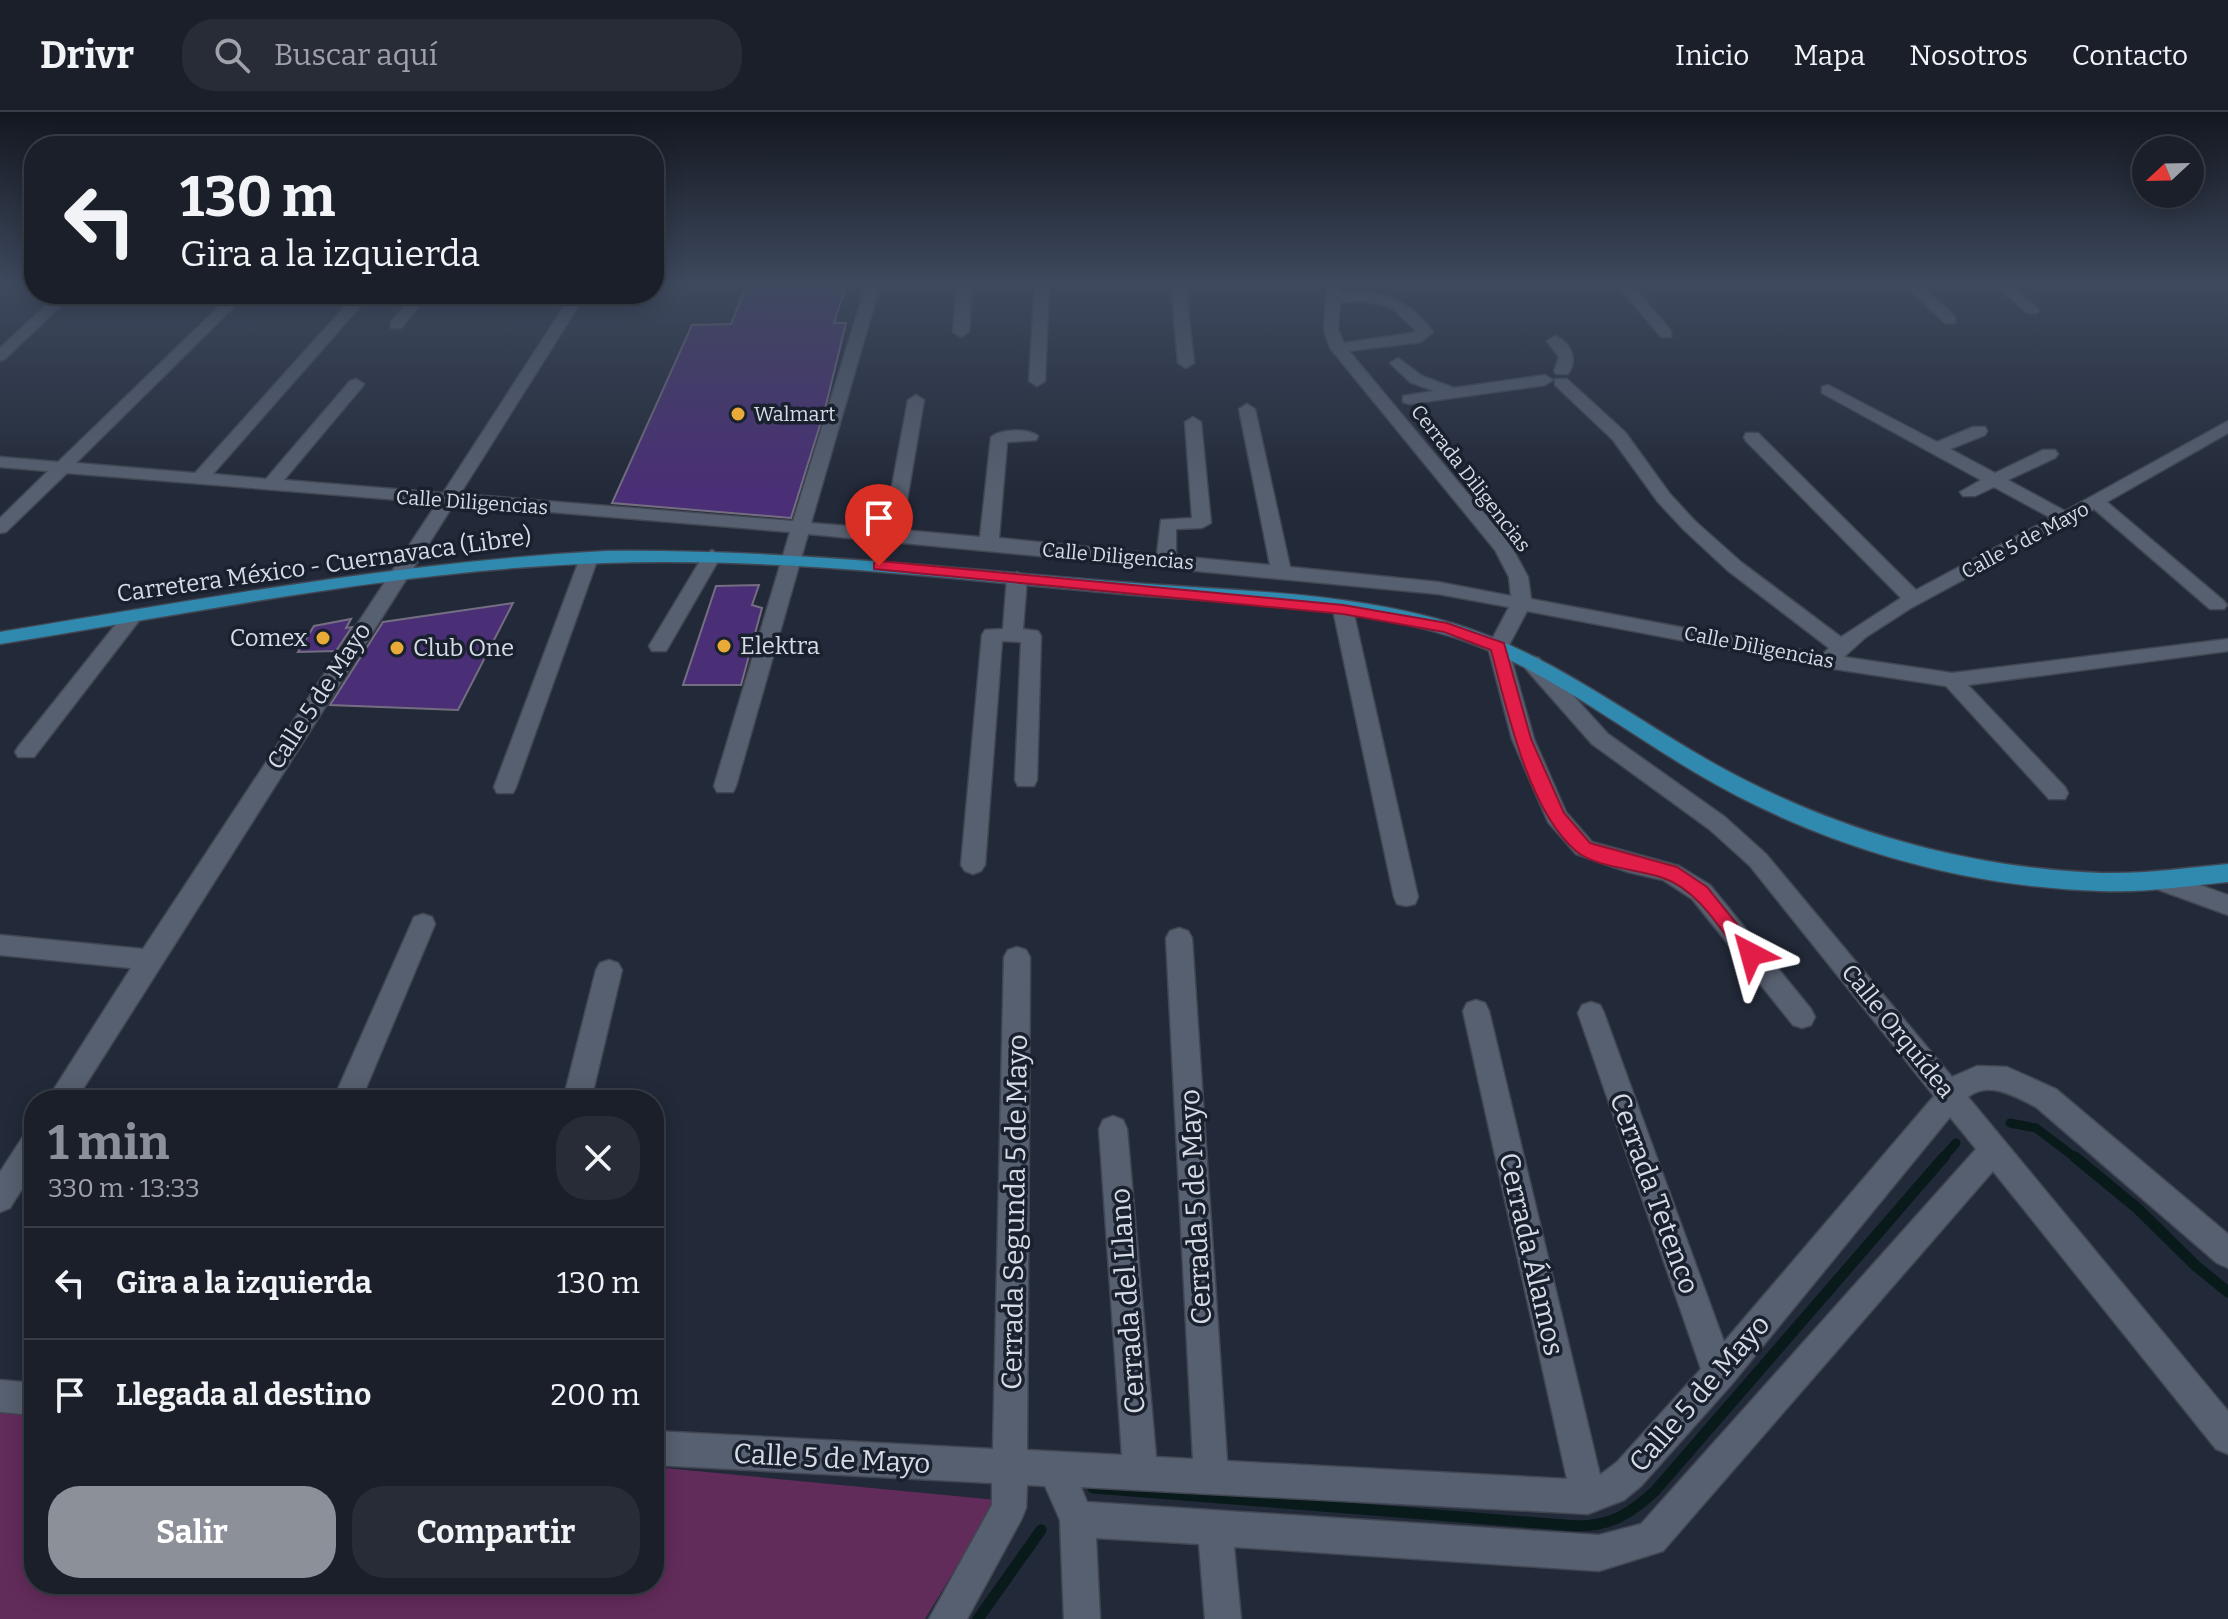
<!DOCTYPE html>
<html lang="es">
<meta charset="utf-8">
<style>
:root{--surface:#1a1f2a;--page:#272c36;--text:#f1f3f6;--muted:#9fa2a8;--line:#383d47;--accent:#8c9099}
body{margin:0;font-family:Bitter,serif;background:var(--page);color:var(--text);height:100vh;display:flex;flex-direction:column;font-size:30px;white-space:nowrap}
*{box-sizing:border-box;margin:0}
p{font-size:26px;color:var(--muted)}
.icon{flex:none;width:44px;height:44px;fill:none;stroke:currentColor;stroke-width:2;stroke-linecap:round;stroke-linejoin:round}
.map{position:relative;flex:1;overflow:hidden}
.panel{position:absolute;left:24px;top:978px;width:640px;height:504px;display:flex;flex-direction:column;background:var(--surface);border-radius:32px;box-shadow:0 4px 20px #0003,0 0 0 2px var(--line)}
.panel>*{flex:none}
.banner{position:absolute;left:24px;top:24px;width:640px;height:168px;border-radius:32px;box-shadow:0 4px 20px #0003,0 0 0 2px var(--line);background:#1a1f2a;color:var(--text);overflow:hidden}
.needle{width:52px;rotate:248deg}
.fabs{position:absolute;left:2132px;top:24px;display:grid;gap:16px}
.fabs a{display:grid;place-items:center;width:72px;height:72px;border-radius:50%;background:var(--surface);box-shadow:0 4px 20px #0003,0 0 0 2px var(--line);font-size:40px}
.pin{position:absolute;display:grid;place-items:center;width:68px;height:68px;color:#fff;margin:-82px -34px;border-radius:50% 50% 50% 0;rotate:-45deg;box-shadow:0 0 8px #0007}
.pin .icon{rotate:45deg}
.me{position:absolute;width:88px;margin:-44px;rotate:321deg;stroke-linejoin:round;filter:drop-shadow(0 0 6px #0008)}
.turn{display:flex;align-items:center;gap:28px;height:168px;padding:0 24px;font-size:36px}
.turn .icon{width:104px;height:104px;stroke-width:2.5}
.turn b{display:block;font-size:56px;line-height:68px}
.round{display:grid;place-items:center;flex:none;width:84px;height:84px;border-radius:32px;background:var(--page)}
.head{display:flex;align-items:center;justify-content:space-between;height:136px;padding:0 24px}
h1{font-size:48px;font-weight:700;line-height:60px;color:var(--accent)}
.primary-button{display:flex;gap:16px;margin-top:auto;padding:16px 24px}
.primary-button a{flex:1;height:92px;border-radius:32px;background:var(--accent);color:#fff;font-size:32px;font-weight:700;line-height:92px;text-align:center}
.primary-button a+a{background:var(--page);color:var(--text)}
ul{padding:0;list-style:none}
li{display:flex;align-items:center;gap:24px;height:112px;padding:0 24px;border-top:2px solid var(--line)}
li div{flex:1}
li b{display:block;font-size:30px}
li em{font-style:normal}
header{display:flex;align-items:center;gap:48px;box-sizing:border-box;height:112px;padding:0 40px;background:var(--surface);border-bottom:2px solid var(--line)}
header strong{font-size:38px}
nav{display:flex;gap:44px;margin-inline-start:auto;font-size:28px}
.search{width:560px;height:72px;background:var(--page);display:flex;align-items:center;gap:20px;box-sizing:border-box;padding:0 28px;border-radius:32px;color:var(--muted);font-size:30px}
.map>svg:first-child{display:block}
.green{fill:#622c5a}
.lines{fill:none;stroke-linecap:round;stroke-linejoin:round}
.stream-far1{stroke:#081a1a;stroke-width:9}
.stream{stroke:#081a1a;stroke-width:11}
.building{fill:#4a2e76;stroke:#746e81;stroke-width:2}
.minor-casing{stroke:#414652;stroke-width:3}
.major-casing{stroke:#414652;stroke-width:3}
.minor{fill:#576070;fill-rule:evenodd}
.major{fill:#3089ae;fill-rule:evenodd}
.route{fill:#e11d48;stroke:#92132f;stroke-width:2}
.poi-dot{fill:#eaaa38;stroke:#19202e;stroke-width:3}
.labels{text-anchor:middle;stroke-width:7;stroke-linejoin:round;paint-order:stroke}
.far-poi-label{font-size:20px;fill:#d6dbe5;stroke:#19202e;text-anchor:start}
.far-street-label{font-size:20px;fill:#d6dbe5;stroke:#19202e}
.street-label{font-size:24px;fill:#d6dbe5;stroke:#19202e}
.poi-label{font-size:24px;fill:#d6dbe5;stroke:#19202e;text-anchor:start}
.near-street-label{font-size:28px;fill:#d6dbe5;stroke:#19202e}
</style>
<header>
<strong>Drivr</strong>
<div class="search"><svg class="icon" aria-label="search" viewBox="0 0 24 24"><circle cx="10" cy="10" r="6"/><path d="M15 15l6 6"/></svg>Buscar aquí</div>
<nav><a>Inicio</a><a>Mapa</a><a>Nosotros</a><a>Contacto</a></nav>
</header>
<div class="map">
<svg width="2228" height="1507" viewBox="0 0 2228 1507">
<rect width="100%" height="100%" fill="#222938"/>
<polygon class="green" points="0,1293 34,1297 34,1472 654,1472 654,1355 997,1388 925,1507 0,1507"/>
<g class="lines">
<g class="stream-far1">
<polyline points="2010,1011 2036,1016 2077,1047"/>
<polyline points="1942,1047 1956,1031"/>
</g>
<g class="stream">
<polyline points="2075,1045 2137,1096 2196,1154 2228,1180"/>
<path d="M1093 1376 1577 1414C1611 1414 1630 1402 1655 1379L1944 1045"/>
<polyline points="978,1507 1041,1418"/>
</g>
</g>
<g class="building">
<polygon points="748,170 847,170 834,211 846,211 825,297 791,406 612,391 692,213 731,212"/>
<polygon points="759,473 752,493 762,496 741,573 683,573 716,474"/>
<polygon points="513,491 458,598 330,593 383,510"/>
<polygon points="351,507 346,516 352,515 336,539 298,540 314,514"/>
</g>
<g class="lines">
<defs>
<g id="minor">
<path d="M867 170H881L811 411 884 417 908 288 916 283 924 288 902 418 980 425 991 325C1001 317 1028 316 1038 324L1036 328 1007 330 999 426 1157 442 1161 408 1192 406 1185 310 1193 305 1201 310 1211 411 1202 416 1176 417V444L1270 453 1239 297 1247 292 1255 297 1290 455 1438 470 1511 484 1509 465 1495 438 1330 236 1324 218 1327 170H1341L1340 181C1381 178 1408 186 1433 220L1421 230 1349 239 1510 432 1528 465 1531 487 1823 542 1829 536 1727 458 1683 417 1658 390 1613 328 1555 273V267H1567L1625 320 1670 382 1695 409 1741 450 1841 525 1901 486 1746 329 1744 325 1746 321H1758L1916 478 2051 406 1994 375 1975 384H1963L1960 380 1981 368 1822 281V275L1828 273 1937 330 1973 315H1985L1987 319 1985 323 1950 337 1995 361 2043 338H2055L2058 342 2055 346 2008 368 2065 399 2228 309V321L2107 390 2224 489 2227 493 2224 497H2210L2094 397 1911 496 1866 525 1844 545 1952 561 2228 527V539L1968 573 2065 675 2068 681 2065 687H2049L1946 574 1828 556 1527 499 1508 535 1534 627 1566 700 1592 730 1679 754 1710 773 1811 897 1815 905 1811 913 1802 916 1793 913 1692 787 1663 768 1628 760 1576 742 1548 710 1512 627 1488 535 1509 495 1438 482 808 422 736 674 733 680H717L714 674 790 420 454 392 76 988H47L131 856 0 843V823L143 837 437 391 67 361 6 420 0 421V406L48 359 0 355V345L58 350 232 182H247L76 351 195 361 356 182H371L213 362 266 367 350 269 356 267 364 272 362 275 284 368 443 381 572 182H586L460 382 793 409ZM1363 189 1391 195 1417 220 1344 231 1338 218 1340 190Z"/>
<polygon points="958,170 972,170 969,220 961,225 953,220"/>
<polygon points="1035,170 1049,170 1045,269 1037,274 1029,269"/>
<polygon points="1171,170 1185,170 1194,251 1186,256 1178,251"/>
<polygon points="1615,170 1630,170 1671,219 1671,225 1661,225"/>
<polygon points="1902,170 1918,170 1955,205 1955,211 1945,211"/>
<polygon points="1992,170 2008,170 2039,198 2037,201 2027,201"/>
<polygon points="58,182 71,184 5,247 0,249 0,236"/>
<polygon points="414,182 429,182 401,216 391,216 391,210"/>
<path d="M1555 224C1572 231 1578 248 1568 262H1556L1554 259 1559 245 1547 229Z"/>
<polygon points="1398,246 1422,264 1454,276 1545,263 1553,268 1545,273 1409,292 1403,290 1403,284 1434,279 1410,270 1393,254 1390,251"/>
<polygon points="712,438 721,444 669,534 666,539 652,539 649,534 703,444"/>
<polygon points="589,440 598,446 516,675 513,681 497,681 494,675 580,446"/>
<polygon points="1017,460 1027,466 1023,517 1038,519 1041,524 1037,668 1034,674 1018,674 1015,668 1021,530 1002,529 985,753 981,759 973,762 965,759 961,753 982,523 985,518 1003,517 1007,466"/>
<polygon points="1343,492 1353,498 1418,785 1415,792 1406,794 1397,792 1394,785 1333,498"/>
<polygon points="131,500 138,502 141,506 138,510 34,645 18,645 15,640 18,635 124,502"/>
<path d="M1532 544 1539 546 1608 622 1725 705 1766 742 1952 965 1977 954 2007 955 2056 977 2228 1122V1156L2217 1151 2036 995C2016 985 1989 968 1968 985L2228 1299V1342L2216 1337 1993 1059 1663 1439 1599 1459 1234 1435 1241 1507H1205L1199 1432 1096 1426 1100 1507H1064L1060 1408 1045 1374 1027 1373 1026 1396 1021 1408 967 1507H929L992 1393V1371L654 1353V1319L993 1337 1004 845 1008 838 1017 835 1026 838 1030 845 1027 1338 1122 1343 1099 1017 1103 1008 1113 1004 1123 1008 1127 1017 1156 1345 1193 1347 1166 826 1170 819 1179 816 1188 819 1192 826 1227 1349 1567 1367 1463 899 1467 891 1476 888 1485 891 1489 899 1600 1363 1617 1350 1701 1257 1578 901 1582 893 1591 890 1600 893 1604 901 1724 1230 1934 984 1750 754 1709 717 1592 632 1525 556 1522 551 1525 546ZM1950 1005 1976 1037 1641 1412 1599 1423 1087 1390 1081 1375 1588 1402 1624 1388 1641 1374 1731 1273Z"/>
<polygon points="2160,759 2228,783 2228,803 2151,775 2148,768 2151,761"/>
<polygon points="423,802 432,805 435,812 361,988 333,988 411,812 414,805"/>
<polygon points="609,848 618,851 622,858 591,988 563,988 596,858 600,851"/>
<polygon points="34,1019 34,1058 10,1096 0,1100 0,1060 24,1023"/>
<polygon points="0,1268 34,1271 34,1303 0,1300"/>
</g>
<path id="major" d="M605 439C778 437 948 456 1120 470 1231 479 1348 479 1455 512 1551 542 1628 603 1715 652 1833 718 1966 756 2102 761 2144 762 2186 756 2228 752V770C2186 774 2144 781 2101 779 1960 775 1817 733 1696 661 1610 610 1531 545 1433 519 1329 491 1219 491 1112 481 944 466 775 445 606 451 402 457 201 500 0 532V520C201 487 401 450 605 439Z"/>
</defs>
<use href="#minor" class="minor-casing"/>
<use href="#major" class="major-casing"/>
<use href="#minor" class="minor"/>
<use href="#major" class="major"/>
</g>
<linearGradient id="sky" x2="0" y2="1"><stop stop-color="#13171f"/><stop offset="0.45" stop-color="#3e495e"/><stop offset="1" stop-color="#3e495e" stop-opacity="0"/></linearGradient>
<rect width="2228" height="381" fill="url(#sky)"/>
<path class="route" d="M879 449 1343 493 1447 511 1504 531 1531 627 1564 701 1590 731 1677 755 1707 775 1761 842 1758 848H1744C1722 820 1699 778 1663 766 1639 757 1596 756 1576 739 1528 698 1507 597 1491 538L1444 520 1343 502 874 457V451Z"/>
<g class="poi-dot">
<circle cx="738" cy="302" r="8"/>
<circle cx="323" cy="526" r="8"/>
<circle cx="724" cy="534" r="8"/>
<circle cx="397" cy="536" r="8"/>
</g>
<g class="labels">
<g class="far-poi-label">
<text x="754" y="309">Walmart</text>
</g>
<g class="far-street-label">
<text transform="translate(1471 366) rotate(52)" y="7">Cerrada Diligencias</text>
<text transform="translate(472 390) rotate(4)" y="7">Calle Diligencias</text>
<text transform="translate(2025 428) rotate(-28)" y="7">Calle 5 de Mayo</text>
<text transform="translate(1118 444) rotate(5)" y="7">Calle Diligencias</text>
<text transform="translate(1759 535) rotate(11)" y="7">Calle Diligencias</text>
</g>
<g class="street-label">
<text transform="translate(324 453) rotate(-8)" y="8">Carretera México - Cuernavaca (Libre)</text>
<text transform="translate(319 584) rotate(-57)" y="8">Calle 5 de Mayo</text>
<text transform="translate(1898 919) rotate(51)" y="8">Calle Orquídea</text>
</g>
<g class="poi-label">
<text x="307" y="534" text-anchor="end">Comex</text>
<text x="740" y="542">Elektra</text>
<text x="413" y="544">Club One</text>
</g>
<g class="near-street-label">
<text transform="translate(1655 1081) rotate(70)" y="10">Cerrada Tetenco</text>
<text transform="translate(1195 1095) rotate(-93)" y="10">Cerrada 5 de Mayo</text>
<text transform="translate(1014 1100) rotate(-89)" y="10">Cerrada Segunda 5 de Mayo</text>
<text transform="translate(1532 1142) rotate(77)" y="10">Cerrada Álamos</text>
<text transform="translate(1127 1189) rotate(-94)" y="10">Cerrada del Llano</text>
<text transform="translate(1699 1281) rotate(-49)" y="10">Calle 5 de Mayo</text>
<text transform="translate(832 1346) rotate(3)" y="10">Calle 5 de Mayo</text>
</g>
</g>
</svg>
<div class="fabs">
<a><svg class="needle" viewBox="-14 -14 28 28"><path d="M0-13l5 13h-10z" fill="#e53935"/><path d="M0 13l5-13h-10z" fill="#9fa2a8"/></svg></a>
</div>
<div class="pin" style="left:879px;top:454px;background:#d93025"><svg class="icon" aria-label="arrive" viewBox="0 0 24 24"><path d="M6 21V4h12l-3 4 3 4H6"/></svg></div>
<svg class="me" style="left:1751px;top:842px" viewBox="-20 -20 40 40"><path d="M0-17L14 15 0 8-14 15z" fill="#e11d48" stroke="#fff" stroke-width="4"/></svg>
<div class="banner">
<div class="turn"><svg class="icon" aria-label="left" viewBox="0 0 24 24"><path d="M17 20v-9H6M10 6l-5 5 5 5"/></svg><div><b>130 m</b>Gira a la izquierda</div></div>
</div>
<section class="panel">
<div class="head"><div><h1>1 min</h1><p>330 m · 13:33</p></div><a class="round"><svg class="icon" aria-label="close" viewBox="0 0 24 24"><path d="M6 6l12 12M18 6L6 18"/></svg></a></div>
<ul>
<li><svg class="icon" aria-label="left" viewBox="0 0 24 24"><path d="M17 20v-9H6M10 6l-5 5 5 5"/></svg><div><b>Gira a la izquierda</b></div><em>130 m</em></li>
<li><svg class="icon" aria-label="arrive" viewBox="0 0 24 24"><path d="M6 21V4h12l-3 4 3 4H6"/></svg><div><b>Llegada al destino</b></div><em>200 m</em></li>
</ul>
<div class="primary-button"><a>Salir</a><a>Compartir</a></div>
</section>
</div>
